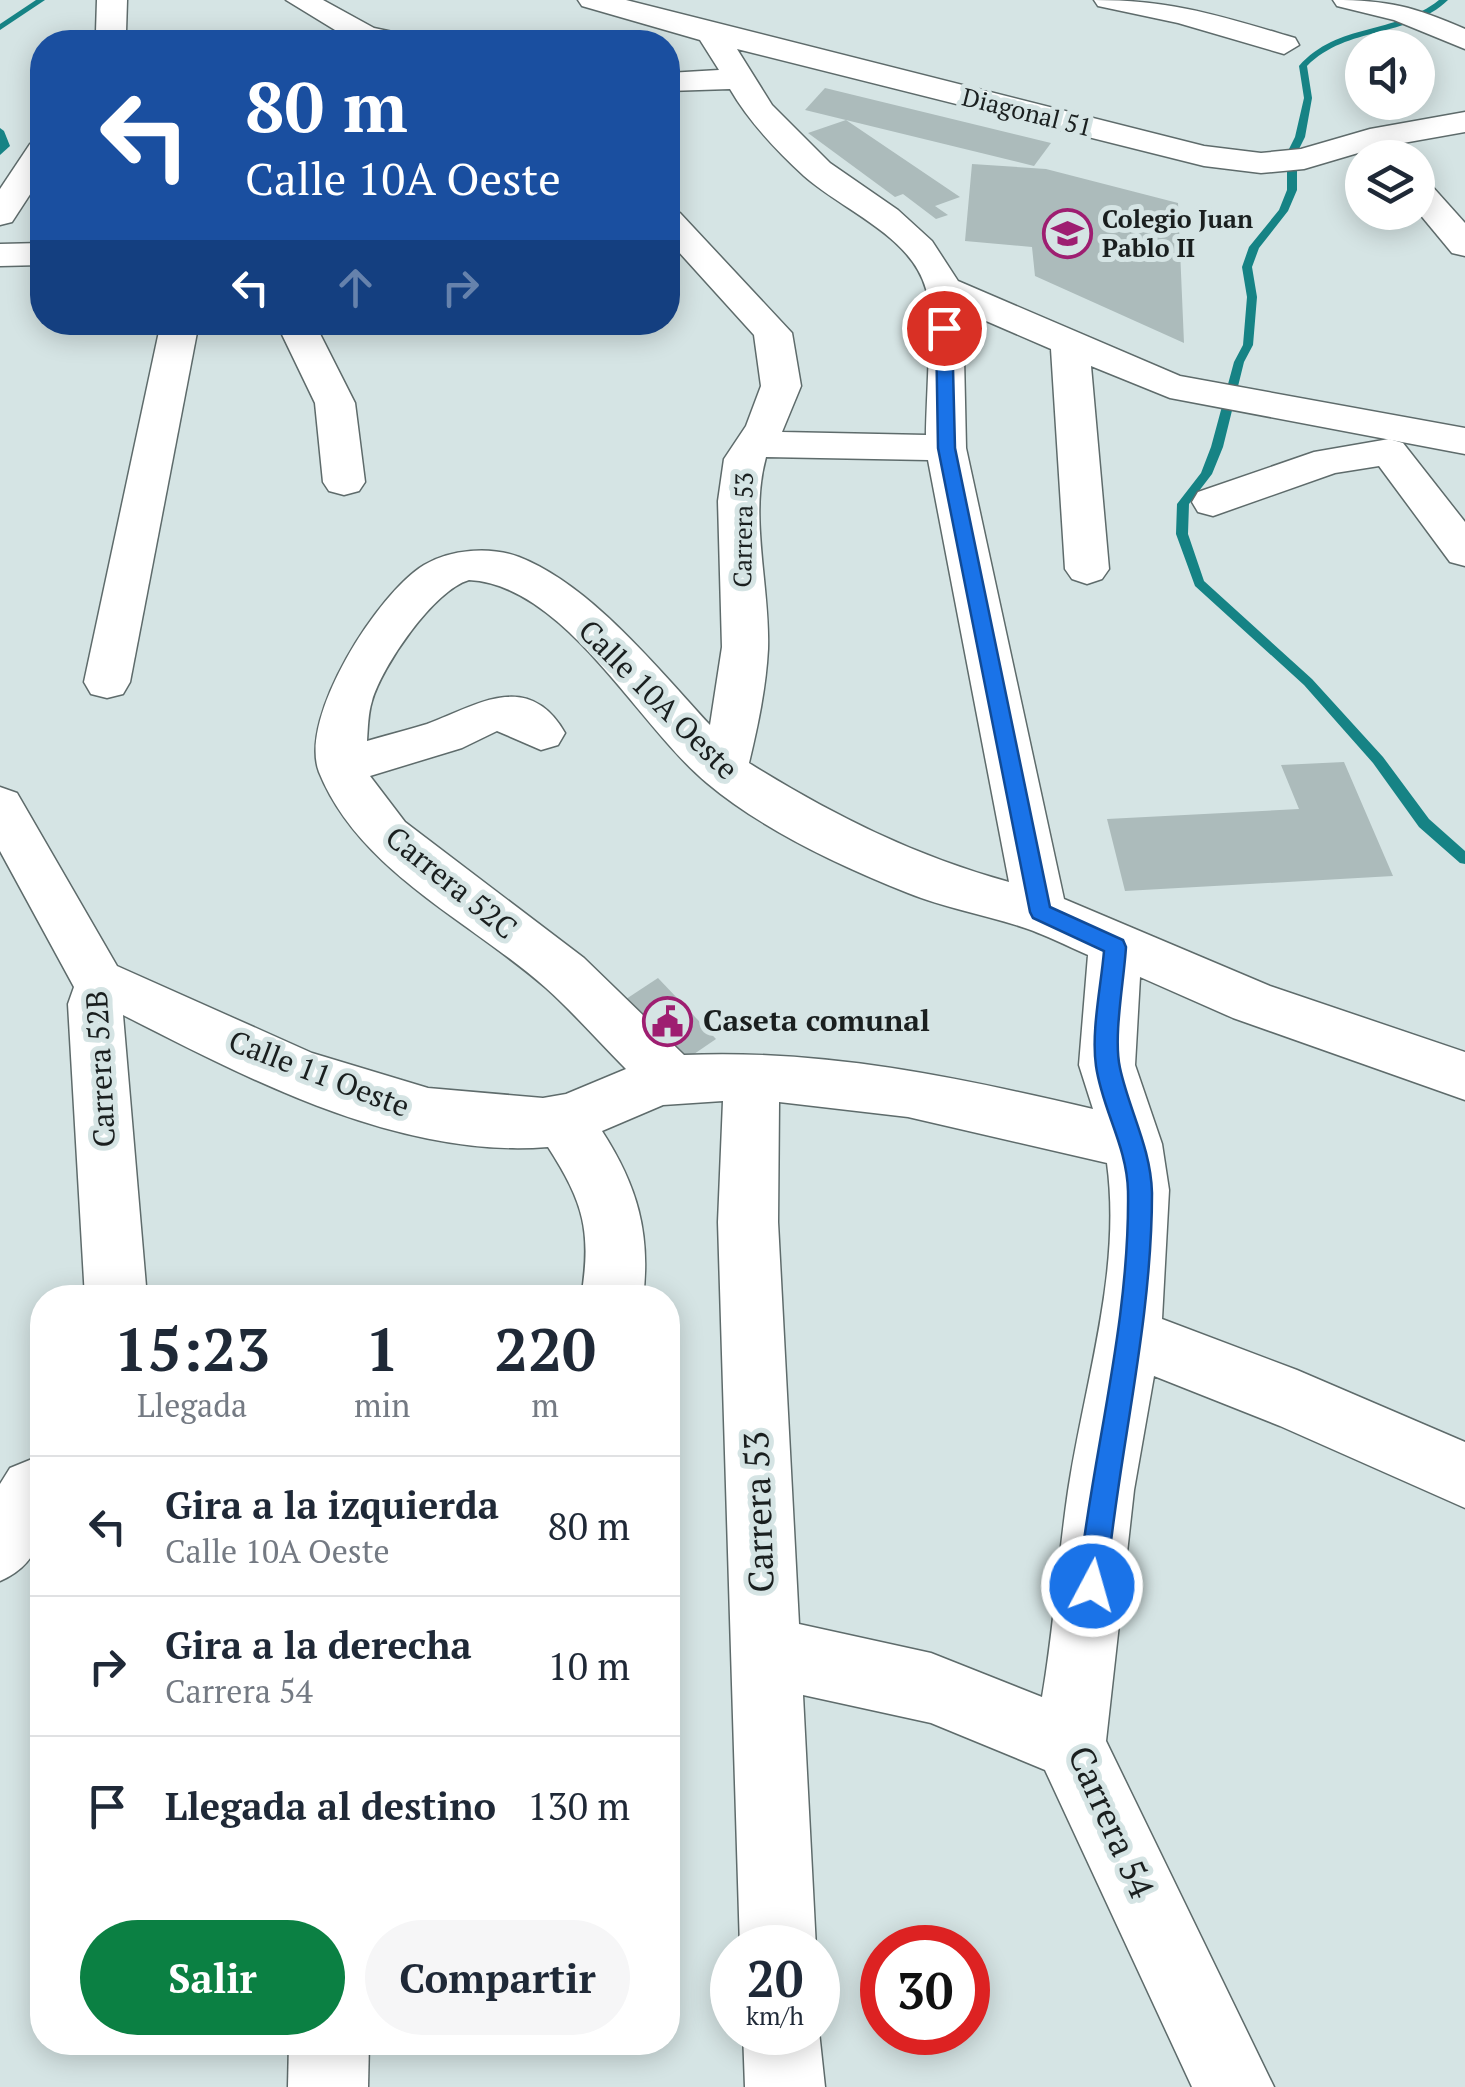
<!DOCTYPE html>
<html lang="es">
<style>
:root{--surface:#fff;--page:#f6f6f7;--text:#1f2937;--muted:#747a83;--line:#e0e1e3;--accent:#0b8043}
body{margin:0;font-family:"PT Serif",serif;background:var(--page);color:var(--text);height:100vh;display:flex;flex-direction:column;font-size:38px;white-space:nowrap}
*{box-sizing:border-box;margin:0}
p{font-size:32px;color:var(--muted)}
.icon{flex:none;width:55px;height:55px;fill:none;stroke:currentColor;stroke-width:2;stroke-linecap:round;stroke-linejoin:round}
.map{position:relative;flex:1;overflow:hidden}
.side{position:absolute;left:30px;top:1285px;width:650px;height:770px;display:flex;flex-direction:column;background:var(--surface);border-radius:40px;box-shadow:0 5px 25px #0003}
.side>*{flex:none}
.top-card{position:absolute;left:30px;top:30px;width:650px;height:305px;border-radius:40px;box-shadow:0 5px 25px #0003;background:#1a4fa0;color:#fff;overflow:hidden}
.controls{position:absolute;left:1345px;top:30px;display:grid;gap:20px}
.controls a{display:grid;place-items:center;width:90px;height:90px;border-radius:50%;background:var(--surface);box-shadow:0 5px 25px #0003;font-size:50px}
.speed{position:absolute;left:710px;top:1925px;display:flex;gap:20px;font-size:50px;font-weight:700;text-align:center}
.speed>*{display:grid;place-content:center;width:130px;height:130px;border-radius:50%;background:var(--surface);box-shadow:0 5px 25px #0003;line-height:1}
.speed small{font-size:25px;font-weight:400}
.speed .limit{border:15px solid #d22;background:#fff;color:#111}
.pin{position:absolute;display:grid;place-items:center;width:85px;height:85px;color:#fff;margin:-42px;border:5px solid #fff;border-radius:50%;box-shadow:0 2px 10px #0007}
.me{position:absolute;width:110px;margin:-55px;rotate:6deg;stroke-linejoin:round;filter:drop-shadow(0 0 8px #0008)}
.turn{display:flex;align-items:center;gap:35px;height:210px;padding:0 50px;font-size:45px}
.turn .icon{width:130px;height:130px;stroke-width:2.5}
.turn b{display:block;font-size:70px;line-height:85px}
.lanes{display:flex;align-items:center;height:95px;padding:0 50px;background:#0003;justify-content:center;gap:50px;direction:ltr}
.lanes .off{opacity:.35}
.eta{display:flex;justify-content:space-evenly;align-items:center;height:170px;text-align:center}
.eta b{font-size:60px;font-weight:700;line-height:70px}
.action{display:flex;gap:20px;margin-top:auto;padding:20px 50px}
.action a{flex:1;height:115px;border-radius:60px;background:var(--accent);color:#fff;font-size:40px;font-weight:700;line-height:115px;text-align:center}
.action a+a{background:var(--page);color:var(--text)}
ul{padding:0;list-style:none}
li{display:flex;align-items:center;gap:30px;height:140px;padding:0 50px;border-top:2px solid var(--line)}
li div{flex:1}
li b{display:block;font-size:38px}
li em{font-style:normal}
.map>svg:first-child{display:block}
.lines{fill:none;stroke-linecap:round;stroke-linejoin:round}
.stream{fill:#168385;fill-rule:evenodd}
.building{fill:#acbbbb}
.minor-casing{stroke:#5e6b6b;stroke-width:3}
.minor{fill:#fff;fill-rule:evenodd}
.route{fill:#1a73e8;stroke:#114b97;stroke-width:2.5}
.labels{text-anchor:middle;stroke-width:10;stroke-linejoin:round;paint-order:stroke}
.far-street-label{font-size:25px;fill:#1a1f1f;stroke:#d5e4e4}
.far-poi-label{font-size:25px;font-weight:bold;fill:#1a1f1f;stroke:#d5e4e4;text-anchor:start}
.street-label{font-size:30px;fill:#1a1f1f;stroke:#d5e4e4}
.poi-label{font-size:30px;font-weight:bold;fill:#1a1f1f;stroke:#d5e4e4;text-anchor:start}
.near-street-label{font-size:35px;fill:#1a1f1f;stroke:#d5e4e4}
</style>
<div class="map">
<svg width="1465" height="2087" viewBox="0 0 1465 2087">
<rect width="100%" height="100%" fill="#d5e4e4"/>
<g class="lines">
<g class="stream">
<polygon points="36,0 45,0 0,30 0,24"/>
<path d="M1439 0H1448C1407 39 1348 25 1307 66L1312 98 1305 137 1297 153V190L1288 211 1259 248 1252 267 1257 297 1253 345 1244 362 1223 447 1212 474 1189 504 1188 534 1204 581 1312 679 1383 757 1429 819 1465 851V864L1460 863 1419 827 1373 763 1304 685 1195 586 1176 534 1177 504 1201 473 1211 447 1234 362 1243 345 1247 297 1242 267 1249 247 1279 210 1287 190V153L1295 137 1304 98 1299 66C1338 22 1395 35 1439 0Z"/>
<polygon points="0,128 4,131 10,146 0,155"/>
</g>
</g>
<g class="building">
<polygon points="825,88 1051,143 1034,166 805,110"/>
<polygon points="846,120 960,197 935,206 948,215 936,219 903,194 895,197 808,133"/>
<polygon points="972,164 1046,169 1178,203 1184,343 1035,276 1032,247 965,241"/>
<polygon points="1344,762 1393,876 1125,891 1107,819 1299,809 1281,765"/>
<polygon points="658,978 716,1039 678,1065 620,1003"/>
</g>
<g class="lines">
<defs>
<g id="minor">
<polygon points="97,0 127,0 126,32 120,42 90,42 96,32"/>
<polygon points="286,0 323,0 374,28 407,35 411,42 353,41"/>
<path d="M578 0H626L1204 146 1261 153 1301 149 1370 129 1465 112V132L1375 148 1304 169 1261 173 1204 166 737 49 772 105 830 163 898 210 932 241 958 281 1180 376 1465 428V454L1170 398 1091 366 1109 569 1102 579 1087 584 1072 579 1065 569 1051 349 963 311 966 448 1064 899 1270 986 1465 1052V1100L1233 1018 1140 977 1135 1065 1162 1144 1169 1190 1162 1319 1297 1370 1465 1442V1508L1280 1426 1154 1376 1134 1490 1106 1741 1274 2087H1192L1045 1770 931 1723 803 1695 816 1948H740L718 1222 723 1101 663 1105 602 1131C637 1185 651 1233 643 1298H581C592 1232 584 1203 548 1147 400 1159 251 1080 123 1015L147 1298H85L68 1004 74 987 0 851V787L17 793 117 966 312 1053 428 1088 543 1098 566 1094 626 1069C599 1042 574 1013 546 988 469 920 359 871 319 772 298 717 379 592 424 565 450 549 491 546 519 557 591 585 658 669 710 725L722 647 718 501 724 459 746 426 761 386 754 335 668 240V210L680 213 792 333 801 386 782 432 926 435C926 402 933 316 926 289 911 235 842 210 804 176 776 150 749 122 730 89L668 91V73L719 70 700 40 582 6ZM766 457 928 460 1009 882C915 856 832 815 749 763 758 725 766 688 768 649 770 586 749 518 766 457ZM469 580C565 585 638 726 707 783 763 830 840 866 908 893 945 908 986 915 1025 928 1046 935 1067 946 1088 955L1079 1065 1093 1109C957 1077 824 1049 684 1055L584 958 405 822 370 776 462 748 497 731 541 750 558 745 565 733C528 668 474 707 427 724 408 730 387 735 367 741 368 728 368 713 372 701 382 666 434 590 469 580ZM779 1102 908 1117 1107 1163C1122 1272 1084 1384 1068 1491 1058 1559 1054 1628 1042 1697L931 1653 799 1624 778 1222Z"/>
<path d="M1094 0C1173 0 1220 16 1295 38L1299 45 1284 54 1178 23 1098 6Z"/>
<path d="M1333 0C1388 0 1415 7 1465 29V49L1394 20 1337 6Z"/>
<polygon points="42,141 42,176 12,222 0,225 0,189 30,144"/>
<polygon points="1418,181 1430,184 1465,223 1465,256 1452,253 1418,212"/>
<polygon points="42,243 42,265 0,266 0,244"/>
<polygon points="161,322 199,322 130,682 123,694 107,698 91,694 84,682"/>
<polygon points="276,322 314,322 355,403 365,482 359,491 344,495 329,491 323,482 315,403"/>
<polygon points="1389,439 1403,443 1465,522 1465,566 1450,562 1379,466 1335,473 1213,516 1198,512 1192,502 1198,492 1314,452"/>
<path d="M42 1455C45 1505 54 1558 0 1581V1484L10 1468Z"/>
<polygon points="818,2022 825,2087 745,2087 743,2032 818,2032"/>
<polygon points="289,2042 369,2042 368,2087 288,2087"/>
</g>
</defs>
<use href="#minor" class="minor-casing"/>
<use href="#minor" class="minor"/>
</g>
<path class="route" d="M944 324 952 328 955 448 1050 907 1123 940 1126 947C1124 981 1113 1037 1120 1068 1129 1110 1151 1148 1152 1193 1152 1325 1118 1454 1106 1586L1102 1595 1092 1600 1082 1595 1078 1586C1092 1455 1130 1324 1128 1191 1127 1146 1102 1109 1096 1066 1091 1031 1101 987 1104 951L1033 918 1030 912 938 448 936 328Z"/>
<defs>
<symbol id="school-ring" viewBox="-11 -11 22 22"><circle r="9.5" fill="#d5e4e4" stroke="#9e1e71" stroke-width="1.5"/><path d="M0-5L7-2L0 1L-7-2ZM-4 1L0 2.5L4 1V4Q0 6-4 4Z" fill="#9e1e71"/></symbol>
<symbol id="civic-ring" viewBox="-11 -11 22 22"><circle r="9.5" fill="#d5e4e4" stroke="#9e1e71" stroke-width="1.5"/><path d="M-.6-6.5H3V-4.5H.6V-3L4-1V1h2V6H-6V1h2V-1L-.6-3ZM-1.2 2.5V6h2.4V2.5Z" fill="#9e1e71"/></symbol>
</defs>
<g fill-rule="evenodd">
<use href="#school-ring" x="1040" y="206" width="55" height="55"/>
<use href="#civic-ring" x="640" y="994" width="55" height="55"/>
</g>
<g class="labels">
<g class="far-street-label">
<text transform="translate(1027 112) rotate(14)" y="9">Diagonal 51</text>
<text transform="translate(743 530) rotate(-89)" y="9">Carrera 53</text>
</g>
<g class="far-poi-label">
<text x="1102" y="228">Colegio Juan<tspan x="1102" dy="29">Pablo II</tspan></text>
</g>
<g class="street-label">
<text transform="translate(658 700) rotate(45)" y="10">Calle 10A Oeste</text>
<text transform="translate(451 883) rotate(39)" y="10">Carrera 52C</text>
<text transform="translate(101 1069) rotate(-93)" y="10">Carrera 52B</text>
<text transform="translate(319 1074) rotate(21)" y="10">Calle 11 Oeste</text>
</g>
<g class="poi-label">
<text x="703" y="1031">Caseta comunal</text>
</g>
<g class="near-street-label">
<text transform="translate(759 1512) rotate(-92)" y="12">Carrera 53</text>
<text transform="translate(1111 1822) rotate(66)" y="12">Carrera 54</text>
</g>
</g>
</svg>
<div class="controls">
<a><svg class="icon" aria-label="sound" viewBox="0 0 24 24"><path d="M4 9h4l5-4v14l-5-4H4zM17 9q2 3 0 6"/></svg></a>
<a><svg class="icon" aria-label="layers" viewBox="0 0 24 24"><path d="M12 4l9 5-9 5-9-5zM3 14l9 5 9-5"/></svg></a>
</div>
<div class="speed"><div>20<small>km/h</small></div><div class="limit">30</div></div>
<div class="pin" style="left:944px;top:328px;background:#d93025"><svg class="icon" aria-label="arrive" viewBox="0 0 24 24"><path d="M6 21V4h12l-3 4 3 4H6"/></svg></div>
<svg class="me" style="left:1092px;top:1586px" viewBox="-20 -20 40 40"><circle r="17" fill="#1a73e8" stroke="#fff" stroke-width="3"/><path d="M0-11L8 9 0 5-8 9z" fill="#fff"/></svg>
<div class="top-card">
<div class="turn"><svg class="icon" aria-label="left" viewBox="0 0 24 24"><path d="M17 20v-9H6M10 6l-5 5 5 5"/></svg><div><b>80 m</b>Calle 10A Oeste</div></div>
<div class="lanes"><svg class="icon" aria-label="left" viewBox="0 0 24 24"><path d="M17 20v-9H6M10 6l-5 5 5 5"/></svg><svg class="icon off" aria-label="ahead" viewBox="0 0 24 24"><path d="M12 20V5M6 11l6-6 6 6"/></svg><svg class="icon off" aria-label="right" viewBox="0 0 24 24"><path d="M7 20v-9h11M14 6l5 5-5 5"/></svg></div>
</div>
<section class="side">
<div class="eta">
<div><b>15:23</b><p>Llegada</p></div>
<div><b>1</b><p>min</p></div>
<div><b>220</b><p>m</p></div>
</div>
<ul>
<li><svg class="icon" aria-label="left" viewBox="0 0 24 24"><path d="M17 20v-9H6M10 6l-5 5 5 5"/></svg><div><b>Gira a la izquierda</b><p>Calle 10A Oeste</p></div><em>80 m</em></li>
<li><svg class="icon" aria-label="right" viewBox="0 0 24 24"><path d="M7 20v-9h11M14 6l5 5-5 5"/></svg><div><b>Gira a la derecha</b><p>Carrera 54</p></div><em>10 m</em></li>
<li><svg class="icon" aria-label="arrive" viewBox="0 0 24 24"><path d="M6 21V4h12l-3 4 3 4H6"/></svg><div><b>Llegada al destino</b></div><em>130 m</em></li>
</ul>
<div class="action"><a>Salir</a><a>Compartir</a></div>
</section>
</div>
